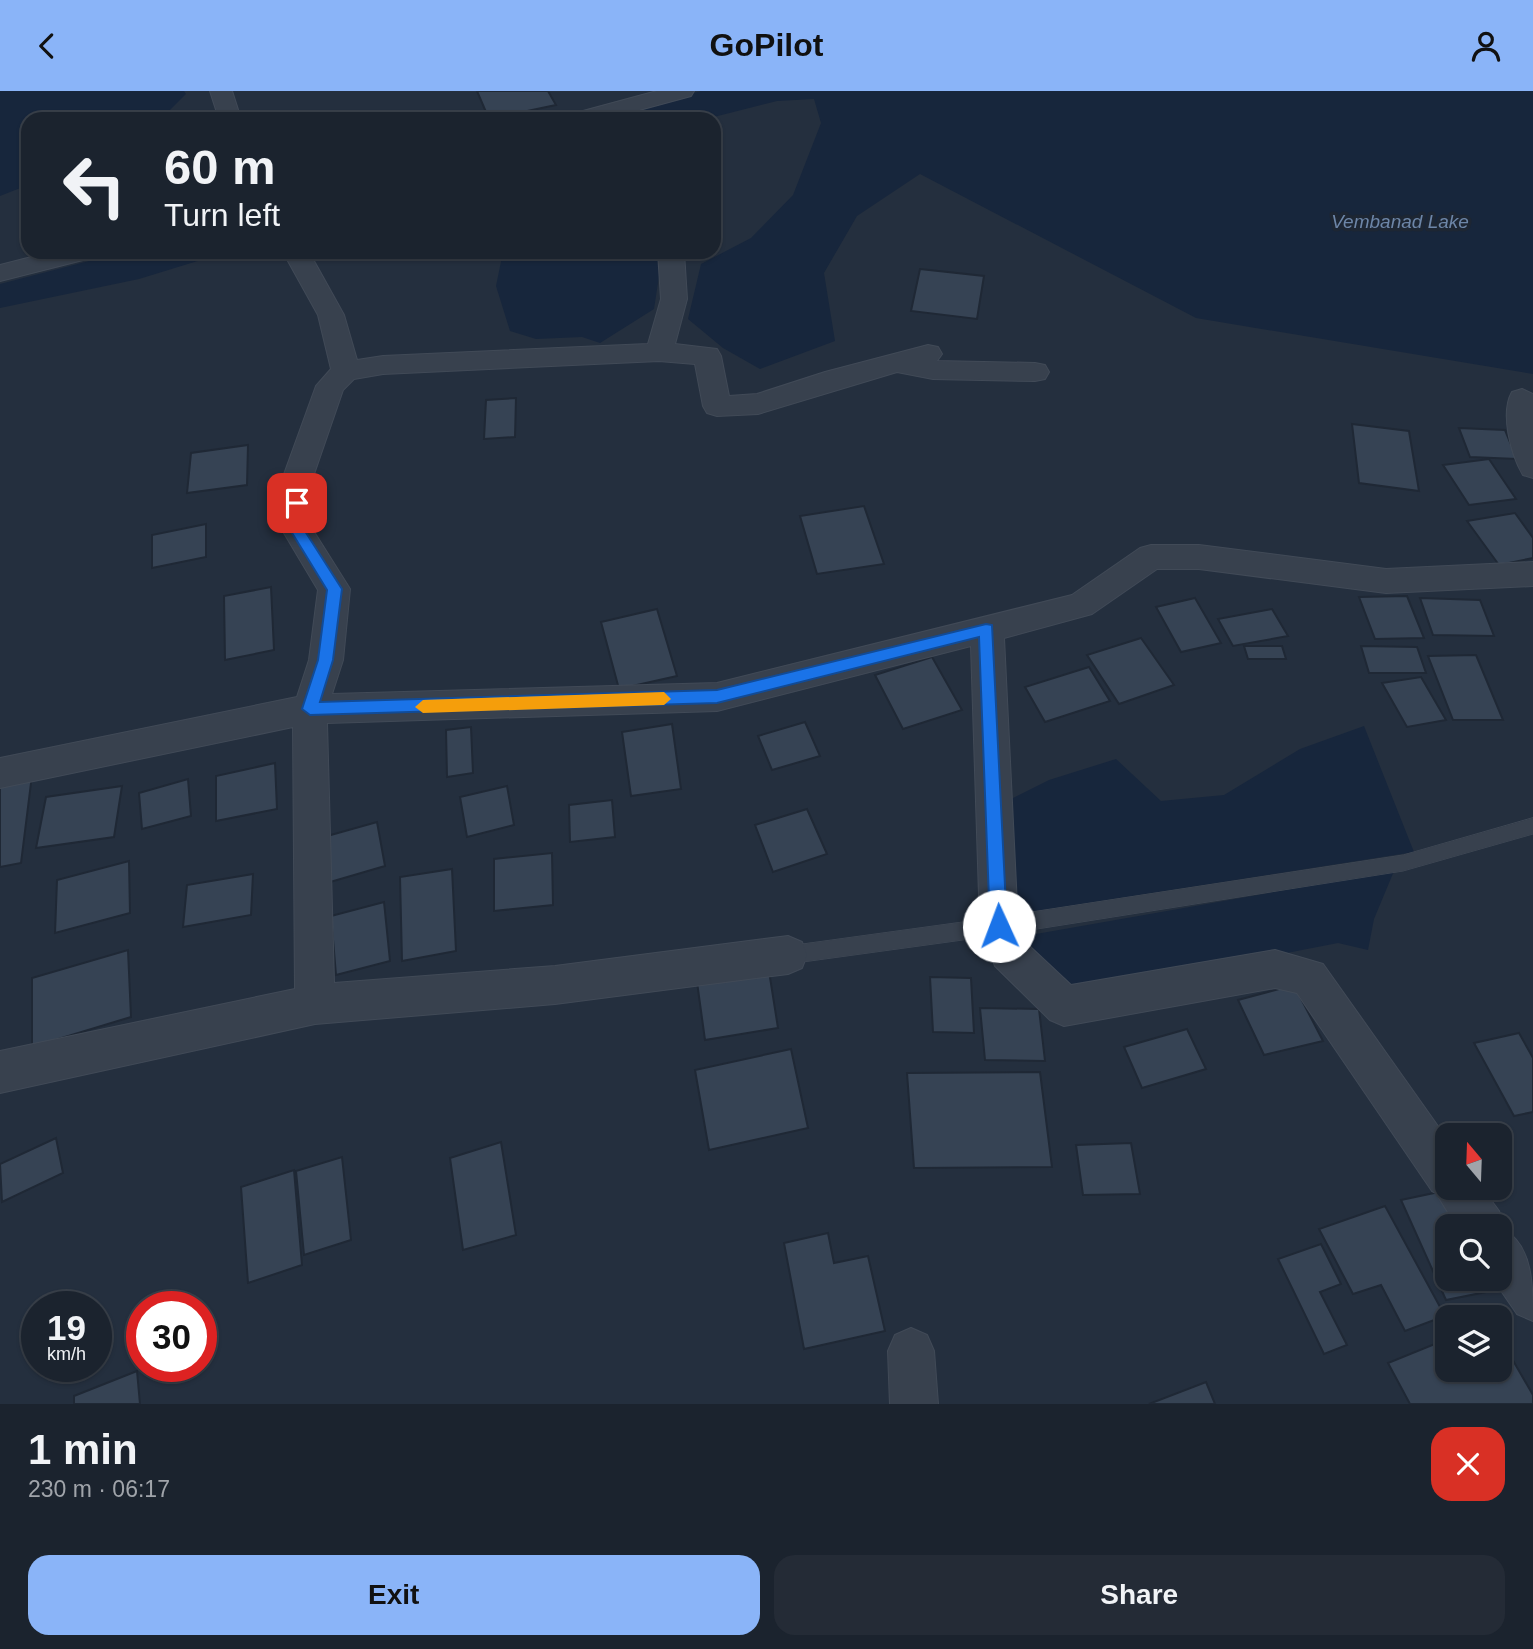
<!DOCTYPE html>
<meta charset="utf-8">
<style>
:root{--surface:#1b232e;--page:#242b36;--text:#f1f3f6;--muted:#a0a4aa;--line:#39404a;--accent:#8ab4f8}
body{margin:0;font-family:Arial,sans-serif;background:var(--page);color:var(--text);height:100vh;display:flex;flex-direction:column;font-size:26px;white-space:nowrap}
*{box-sizing:border-box;margin:0}
p{font-size:23px;color:var(--muted)}
.icon{flex:none;width:38px;height:38px;fill:none;stroke:currentColor;stroke-width:2;stroke-linecap:round;stroke-linejoin:round}
.map{position:relative;height:1313px;overflow:hidden}
.details{display:flex;flex-direction:column;background:var(--surface);flex:1}
.details>*{flex:none}
.banner{position:absolute;left:21px;top:21px;width:700px;height:147px;border-radius:21px;box-shadow:0 2px 5px #0004,0 0 0 2px var(--line);background:#1b232e;color:var(--text);overflow:hidden}
.needle{width:46px;rotate:341deg}
.buttons{position:absolute;left:1435px;top:1032px;display:grid;gap:14px}
.buttons a{display:grid;place-items:center;width:77px;height:77px;border-radius:14px;background:var(--surface);box-shadow:0 2px 5px #0004,0 0 0 2px var(--line);font-size:35px}
.speed{position:absolute;left:21px;top:1200px;display:flex;gap:14px;font-size:35px;font-weight:700;text-align:center}
.speed>*{display:grid;place-content:center;width:91px;height:91px;border-radius:50%;background:var(--surface);box-shadow:0 2px 5px #0004,0 0 0 2px var(--line);line-height:1}
.speed small{font-size:18px;font-weight:400}
.speed .limit{border:10px solid #d22;background:#fff;color:#111}
.pin{position:absolute;display:grid;place-items:center;width:60px;height:60px;color:#fff;margin:-30px;border-radius:14px;box-shadow:0 4px 10px #0006}
.me{position:absolute;width:77px;margin:-38px;rotate:358deg;stroke-linejoin:round;filter:drop-shadow(0 0 5px #0008)}
.turn{display:flex;align-items:center;gap:24px;height:147px;padding:0 28px;font-size:32px}
.turn .icon{width:91px;height:91px;stroke-width:2.5}
.turn b{display:block;font-size:49px;line-height:60px}
.round{display:grid;place-items:center;flex:none;width:74px;height:74px;border-radius:21px;background:var(--page)}
.overview{display:flex;align-items:center;justify-content:space-between;height:119px;padding:0 28px}
h1{font-size:42px;font-weight:700;line-height:52px}
.cta{display:flex;gap:14px;margin-top:auto;padding:14px 28px}
.cta a{flex:1;height:80px;border-radius:21px;background:var(--accent);color:#111;font-size:28px;font-weight:700;line-height:80px;text-align:center}
.cta a+a{background:var(--page);color:var(--text)}
header{display:flex;justify-content:space-between;align-items:center;height:91px;padding:0 28px;background:var(--accent);color:#111;font-size:32px;font-weight:700}
.map>svg:first-child{display:block}
.water{fill:#17263c}
.building{fill:#364354;stroke:#1f2835;stroke-width:2}
.lines{fill:none;stroke-linecap:round;stroke-linejoin:round}
.lane-casing{stroke:#414a57;stroke-width:1}
.street-casing{stroke:#414a57;stroke-width:2}
.lane{fill:#38414e;fill-rule:evenodd}
.street{fill:#38414e;fill-rule:evenodd}
.route{fill:#1a73e8;stroke:#114b97;stroke-width:2}
.slow{fill:#f59e0b}
.labels{text-anchor:middle;stroke-width:7;stroke-linejoin:round;paint-order:stroke}
.far-water-label{font-size:19px;font-style:italic;fill:#6d86a8;stroke:#1d2633}
</style>
<header><svg class="icon" aria-label="back" viewBox="0 0 24 24"><path d="M15 5l-7 7 7 7"/></svg>GoPilot<svg class="icon" aria-label="person" viewBox="0 0 24 24"><circle cx="12" cy="8" r="4"/><path d="M4 21q1-7 8-7t8 7"/></svg></header>
<div class="map">
<svg width="1533" height="1313" viewBox="0 0 1533 1313">
<rect width="100%" height="100%" fill="#242f3e"/>
<g class="water">
<polygon points="0,0 184,0 186,3 161,28 28,28 28,94 0,105"/>
<polygon points="701,0 1533,0 1533,283 1196,227 920,83 857,125 824,182 835,250 760,278 723,257 688,228 701,173 751,147 793,104 821,32 814,8 777,10 706,28 600,28"/>
<polygon points="124,161 227,161 139,188 0,217 0,193"/>
<polygon points="503,161 656,161 661,172 654,218 600,252 582,246 536,248 510,240 496,195"/>
<polygon points="1364,635 1414,761 1017,823 1003,712 1049,689 1116,668 1161,710 1224,704 1300,658"/>
<polygon points="1394,780 1374,828 1368,859 1338,852 1072,904 1019,846"/>
</g>
<g class="building">
<polygon points="477,0 548,0 556,14 489,28"/>
<polygon points="920,178 984,185 977,228 911,220"/>
<polygon points="516,307 515,346 484,348 486,309"/>
<polygon points="1352,333 1409,340 1419,400 1359,392"/>
<polygon points="1459,337 1505,339 1517,368 1470,366"/>
<polygon points="248,354 247,394 187,402 191,362"/>
<polygon points="1489,368 1516,408 1469,414 1443,374"/>
<polygon points="864,415 884,473 817,483 800,425"/>
<polygon points="1515,422 1533,447 1533,467 1499,474 1467,430"/>
<polygon points="206,433 206,466 152,477 152,444"/>
<polygon points="271,496 274,559 225,569 224,505"/>
<polygon points="1407,505 1424,547 1375,548 1359,506"/>
<polygon points="1195,507 1221,552 1181,561 1156,516"/>
<polygon points="1420,507 1480,509 1494,545 1433,544"/>
<polygon points="657,518 677,585 619,598 601,531"/>
<polygon points="1272,518 1288,545 1233,555 1218,528"/>
<polygon points="1141,547 1174,594 1119,613 1087,564"/>
<polygon points="1244,555 1282,555 1286,568 1248,568"/>
<polygon points="1361,555 1417,556 1426,582 1369,582"/>
<polygon points="1476,564 1503,629 1453,629 1428,565"/>
<polygon points="932,566 962,619 903,638 875,584"/>
<polygon points="1089,576 1110,610 1045,631 1025,596"/>
<polygon points="1421,586 1446,629 1407,636 1382,592"/>
<polygon points="805,631 820,665 772,679 758,645"/>
<polygon points="672,633 681,698 631,705 622,641"/>
<polygon points="471,636 473,682 447,686 446,639"/>
<polygon points="275,672 277,718 216,730 216,685"/>
<polygon points="32,684 21,772 0,776 0,690"/>
<polygon points="188,688 191,725 142,738 139,702"/>
<polygon points="122,695 114,746 36,757 46,706"/>
<polygon points="507,695 514,734 467,746 460,706"/>
<polygon points="612,709 615,746 570,751 569,714"/>
<polygon points="807,718 827,763 773,781 755,734"/>
<polygon points="377,731 385,775 320,794 313,749"/>
<polygon points="552,762 553,814 494,820 494,768"/>
<polygon points="129,770 130,822 55,842 57,789"/>
<polygon points="452,778 456,860 402,870 400,786"/>
<polygon points="253,783 251,824 183,836 187,794"/>
<polygon points="384,811 390,870 336,884 331,825"/>
<polygon points="128,859 131,926 32,956 32,887"/>
<polygon points="769,880 778,937 705,949 697,891"/>
<polygon points="930,886 971,887 974,942 933,941"/>
<polygon points="1294,894 1323,950 1264,964 1238,909"/>
<polygon points="980,917 1039,918 1045,970 985,969"/>
<polygon points="1187,938 1206,978 1142,997 1124,956"/>
<polygon points="1519,942 1533,967 1533,1021 1514,1025 1474,952"/>
<polygon points="791,958 808,1037 709,1059 695,979"/>
<polygon points="1040,981 1052,1076 914,1077 907,982"/>
<polygon points="56,1047 63,1082 2,1111 0,1073"/>
<polygon points="501,1051 516,1144 463,1159 450,1067"/>
<polygon points="1131,1052 1140,1103 1083,1104 1076,1054"/>
<polygon points="342,1066 351,1149 304,1164 296,1080"/>
<polygon points="294,1079 302,1174 248,1192 241,1096"/>
<polygon points="1439,1101 1455,1136 1447,1136 1447,1188 1480,1188 1486,1201 1446,1209 1401,1109"/>
<polygon points="1385,1115 1445,1225 1405,1240 1381,1194 1353,1203 1319,1138"/>
<polygon points="828,1142 834,1172 868,1165 885,1240 804,1258 784,1152"/>
<polygon points="1321,1153 1341,1193 1320,1201 1347,1254 1324,1263 1278,1168"/>
<polygon points="1500,1247 1533,1304 1533,1313 1410,1313 1388,1272 1447,1248 1447,1279 1500,1279"/>
<polygon points="137,1280 140,1313 74,1313 74,1305"/>
<polygon points="1206,1291 1215,1313 1149,1313"/>
</g>
<g class="lines">
<defs>
<polygon id="lane" points="1533,727 1533,743 1403,780 999,844 788,873 781,871 778,864 781,857 788,855 999,826 1403,764"/>
<g id="street">
<polygon points="210,0 232,0 241,28 219,28"/>
<polygon points="657,0 694,0 691,5 606,28 569,28 572,23"/>
<polygon points="51,161 95,161 91,167 0,190 0,174"/>
<path d="M283 161H309L344 224 357 269 383 265 648 253 661 208 658 161H684L687 208 675 253 717 258 721 265 729 305 757 303 825 281 928 254 938 256 942 263 937 270 1035 272 1045 274 1049 281 1045 288 1035 290 933 288 897 281 758 323 717 325 707 322 703 315 695 273 659 270 383 283 354 288 343 299 313 386 311 436 350 498 343 569 332 603 717 592 1072 504 1140 457 1151 454H1199L1386 478 1533 471V495L1386 502 1199 478H1157L1092 523 1004 547 1018 835 1024 850 1071 894 1275 859 1323 873 1447 1048V1097H1482L1499 1120 1505 1136 1504 1139C1533 1155 1533 1196 1533 1230L1517 1223 1493 1188H1500V1136H1457L1436 1102 1432 1100 1297 902 1275 897 1064 935 1050 929 995 875 980 835 971 555 717 620 327 632 334 892 555 875 788 845 802 851 807 864 802 877 788 883 555 913 315 933 0 1002V960L295 898 293 636 0 697V667L297 606 309 569 318 499 281 437 283 386 316 295 331 278 318 224Z"/>
<path d="M1522 298 1533 303V387L1523 384C1511 364 1500 322 1512 301Z"/>
<polygon points="911,1237 927,1244 934,1260 938,1313 890,1313 888,1260 895,1244"/>
</g>
</defs>
<use href="#lane" class="lane-casing"/>
<use href="#street" class="street-casing"/>
<use href="#lane" class="lane"/>
<use href="#street" class="street"/>
</g>
<polygon class="route" points="297,407 304,412 303,437 342,498 333,569 320,611 717,599 986,533 992,534 1007,835 1005,840 999,843 992,840 990,835 979,546 717,612 310,624 302,618 318,569 327,499 289,437 290,412"/>
<polygon class="slow" points="664,601 671,608 664,614 423,622 415,616 423,609"/>
<g class="labels">
<g class="far-water-label">
<text x="1400" y="137">Vembanad Lake</text>
</g>
</g>
</svg>
<div class="buttons">
<a><svg class="needle" viewBox="-14 -14 28 28"><path d="M0-13l5 13h-10z" fill="#e53935"/><path d="M0 13l5-13h-10z" fill="#a0a4aa"/></svg></a>
<a><svg class="icon" aria-label="search" viewBox="0 0 24 24"><circle cx="10" cy="10" r="6"/><path d="M15 15l6 6"/></svg></a>
<a><svg class="icon" aria-label="layers" viewBox="0 0 24 24"><path d="M12 4l9 5-9 5-9-5zM3 14l9 5 9-5"/></svg></a>
</div>
<div class="speed"><div>19<small>km/h</small></div><div class="limit">30</div></div>
<div class="pin" style="left:297px;top:412px;background:#d93025"><svg class="icon" aria-label="arrive" viewBox="0 0 24 24"><path d="M6 21V4h12l-3 4 3 4H6"/></svg></div>
<svg class="me" style="left:999px;top:835px" viewBox="-20 -20 40 40"><circle r="19" fill="#fff"/><path d="M0-13L10 11 0 6-10 11z" fill="#1a73e8"/></svg>
<div class="banner">
<div class="turn"><svg class="icon" aria-label="left" viewBox="0 0 24 24"><path d="M17 20v-9H6M10 6l-5 5 5 5"/></svg><div><b>60 m</b>Turn left</div></div>
</div>
</div>
<section class="details">
<div class="overview"><div><h1>1 min</h1><p>230 m · 06:17</p></div><a class="round" style="background:#d93025;color:#fff"><svg class="icon" aria-label="close" viewBox="0 0 24 24"><path d="M6 6l12 12M18 6L6 18"/></svg></a></div>
<div class="cta"><a>Exit</a><a>Share</a></div>
</section>
